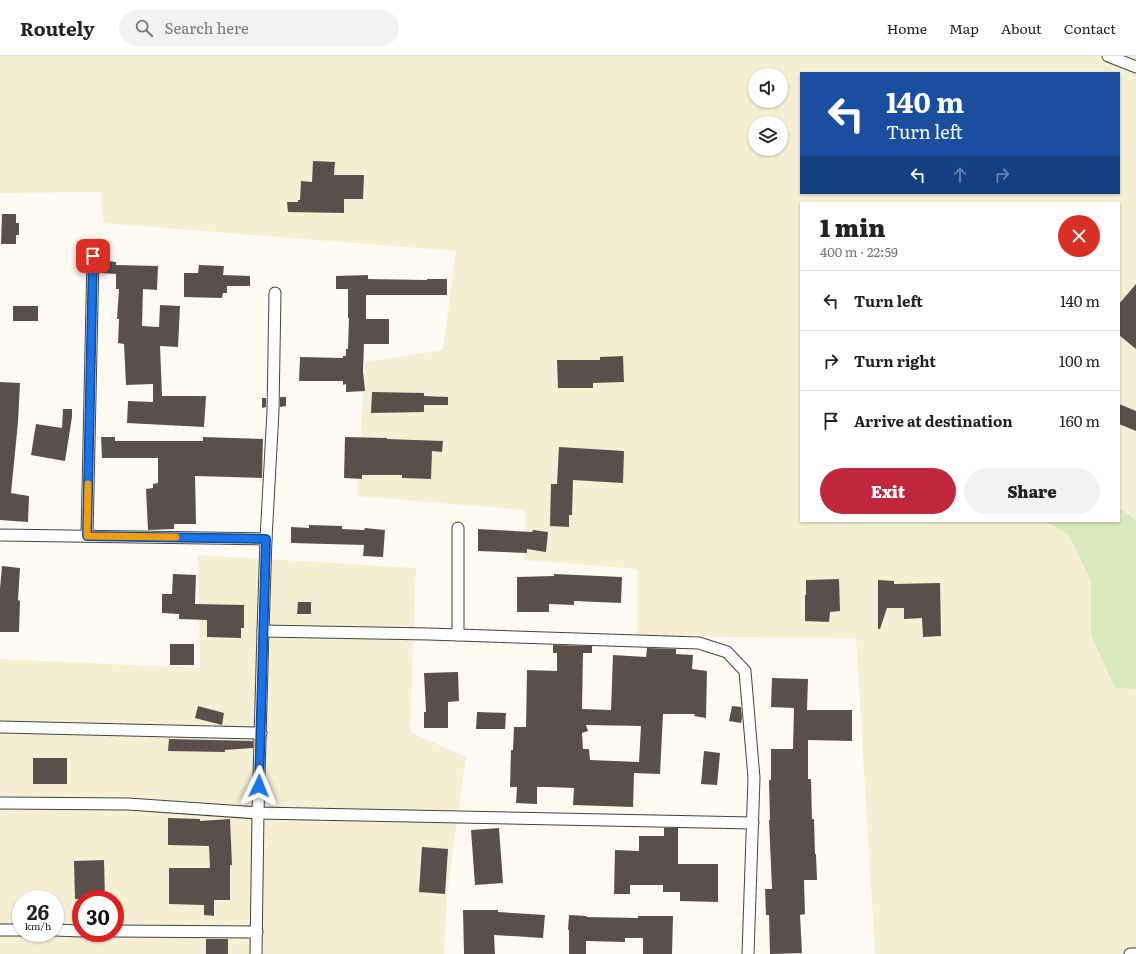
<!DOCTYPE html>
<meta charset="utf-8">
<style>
:root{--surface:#fff;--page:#f2f2f2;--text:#222;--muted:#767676;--line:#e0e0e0;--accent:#c1273d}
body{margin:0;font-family:Literata,serif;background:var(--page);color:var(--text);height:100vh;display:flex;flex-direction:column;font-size:15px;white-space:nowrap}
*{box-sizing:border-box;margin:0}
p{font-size:13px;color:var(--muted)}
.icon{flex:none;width:22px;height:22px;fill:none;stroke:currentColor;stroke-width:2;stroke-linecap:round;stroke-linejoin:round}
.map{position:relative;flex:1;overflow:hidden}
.side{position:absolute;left:800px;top:146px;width:320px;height:320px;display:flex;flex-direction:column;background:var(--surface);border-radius:0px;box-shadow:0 1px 3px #0004}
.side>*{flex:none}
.top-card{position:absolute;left:800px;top:16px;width:320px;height:122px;border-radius:0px;box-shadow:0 1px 3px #0004;background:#1a4fa0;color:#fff;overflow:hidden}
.tools{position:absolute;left:748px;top:12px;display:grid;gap:8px}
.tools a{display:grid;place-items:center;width:40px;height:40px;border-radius:50%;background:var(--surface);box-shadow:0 1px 3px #0004;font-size:20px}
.speed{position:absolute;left:12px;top:834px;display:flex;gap:8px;font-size:20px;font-weight:700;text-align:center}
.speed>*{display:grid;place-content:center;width:52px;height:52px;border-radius:50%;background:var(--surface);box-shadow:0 1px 3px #0004;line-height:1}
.speed small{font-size:10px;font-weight:400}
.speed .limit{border:6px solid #d22;background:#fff;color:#111}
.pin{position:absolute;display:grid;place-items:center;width:34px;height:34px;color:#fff;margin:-17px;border-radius:8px;box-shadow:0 2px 6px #0006}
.me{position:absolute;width:44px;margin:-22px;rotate:2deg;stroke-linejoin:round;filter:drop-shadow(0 0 3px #0008)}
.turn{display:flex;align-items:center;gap:14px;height:84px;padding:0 20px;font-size:18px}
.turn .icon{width:52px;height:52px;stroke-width:2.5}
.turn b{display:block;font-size:28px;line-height:34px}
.lanes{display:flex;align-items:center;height:38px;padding:0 20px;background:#0003;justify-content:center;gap:20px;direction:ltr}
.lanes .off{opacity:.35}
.round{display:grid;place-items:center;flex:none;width:42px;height:42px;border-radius:21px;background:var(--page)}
.overview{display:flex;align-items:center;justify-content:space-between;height:68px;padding:0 20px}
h1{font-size:24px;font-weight:800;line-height:30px}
.action{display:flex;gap:8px;margin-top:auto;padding:8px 20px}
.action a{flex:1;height:46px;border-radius:24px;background:var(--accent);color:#fff;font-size:16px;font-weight:800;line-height:46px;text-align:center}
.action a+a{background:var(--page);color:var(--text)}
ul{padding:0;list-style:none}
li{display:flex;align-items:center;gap:12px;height:60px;padding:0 20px;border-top:1px solid var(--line)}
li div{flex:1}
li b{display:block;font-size:15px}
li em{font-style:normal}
header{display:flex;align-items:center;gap:24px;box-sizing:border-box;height:56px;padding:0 20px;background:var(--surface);border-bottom:1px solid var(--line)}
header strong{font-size:19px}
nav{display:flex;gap:22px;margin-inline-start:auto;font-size:14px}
.search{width:280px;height:36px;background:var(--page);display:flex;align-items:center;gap:10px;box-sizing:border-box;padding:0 14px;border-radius:22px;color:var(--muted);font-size:15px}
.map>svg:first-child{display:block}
.farmland{fill:#f5efd3;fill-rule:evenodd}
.green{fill:#d8eabc}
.building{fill:#59504c;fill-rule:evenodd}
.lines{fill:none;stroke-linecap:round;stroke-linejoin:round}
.street-casing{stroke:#434343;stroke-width:13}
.street{stroke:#fff;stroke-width:11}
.route-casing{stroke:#114b97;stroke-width:10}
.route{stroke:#1a73e8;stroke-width:7}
.slow{stroke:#f59e0b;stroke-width:7}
</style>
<header>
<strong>Routely</strong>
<div class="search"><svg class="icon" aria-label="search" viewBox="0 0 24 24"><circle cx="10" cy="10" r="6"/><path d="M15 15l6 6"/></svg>Search here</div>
<nav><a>Home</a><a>Map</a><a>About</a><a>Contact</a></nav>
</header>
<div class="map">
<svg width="1136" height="898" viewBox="0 0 1136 898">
<rect width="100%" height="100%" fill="#fffbf3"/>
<g class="farmland">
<path d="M0 0H1136V464L1119 452V147H801V465H1045L1069 479 1091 525V579L1115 632 1136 633V898H875L856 582 637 580V513L524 504 525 454 357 440 365 306 443 294 456 195 103 167 101 136 0 137ZM801 17H1119V137H801ZM755 19H781V45H755ZM755 67H781V93H755Z"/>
<path d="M198 499 416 512 410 676 466 701 447 838 444 898H0V603L200 612ZM21 843H55V877H21ZM81 843H115V877H81Z"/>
</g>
<polygon class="green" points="1119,452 1136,464 1136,633 1115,632 1091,579 1091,525 1069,479 1045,465 1119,465"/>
<g class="building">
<polygon points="313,105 335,106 334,119 364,119 363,143 344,143 344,157 288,156 287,146 298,146 298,144 300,144 301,125 312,126"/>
<polygon points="2,158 16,158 16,167 19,167 19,179 16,179 16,188 1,188"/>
<polygon points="107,205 116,206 116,209 158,210 157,234 143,233 142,270 159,271 160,249 180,250 178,291 160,290 162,340 206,340 204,371 127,367 128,345 153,346 153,328 126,329 124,288 118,287 119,263 117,263 119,233 116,233 116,218 100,217 100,209 106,209"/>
<polygon points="199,209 224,210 223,219 250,220 250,230 227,230 227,237 223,237 222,242 184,241 184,217 198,217"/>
<polygon points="368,219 368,223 427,224 427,223 447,223 447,239 366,239 366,263 389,263 389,288 364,288 363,315 365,335 346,336 346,328 343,329 343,325 299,325 300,301 343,302 343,300 346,300 346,293 348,293 349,262 348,262 348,233 336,233 336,220"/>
<polygon points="1136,228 1136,293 1119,279 1119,248"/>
<rect x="13" y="250" width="25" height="15"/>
<polygon points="623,300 624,326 593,327 593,332 558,332 557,304 600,304 600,301"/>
<polygon points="0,326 20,327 18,366 11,437 29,440 28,466 0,464"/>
<polygon points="372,336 424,337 424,340 448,341 448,349 424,349 424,356 371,357"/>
<polygon points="280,341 286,341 286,350 280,351"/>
<polygon points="262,342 266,342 266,351 262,352"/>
<polygon points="1119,348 1136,355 1136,375 1119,368"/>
<polygon points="63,353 72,353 72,361 65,405 31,399 36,368 62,372"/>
<polygon points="101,381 115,381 115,385 203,385 203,381 263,383 262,422 195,420 196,468 174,468 174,473 148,474 146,433 153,432 153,428 158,427 158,402 102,402"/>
<polygon points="345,381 387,382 387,383 443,385 442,396 432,395 431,423 402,422 402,419 362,419 362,423 344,422"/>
<polygon points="559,391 624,395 623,427 573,424 572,459 569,459 569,471 550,470 551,428 557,428"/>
<polygon points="309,469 342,470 342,473 364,474 365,472 385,474 383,501 363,500 364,489 291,487 291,471 309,472"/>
<polygon points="478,473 532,476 533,474 548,476 546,496 527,493 527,497 478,495"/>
<polygon points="2,510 20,512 18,544 20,545 19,576 0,576 0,533"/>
<polygon points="173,518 196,519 195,548 244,549 244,572 241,572 241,582 207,581 207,564 179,563 179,558 162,557 162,538 172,538"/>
<polygon points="554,518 622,521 621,547 574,545 574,549 549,548 549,556 517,556 517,521 554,520"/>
<polygon points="839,523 840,555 830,556 829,566 805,565 805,539 806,539 806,524"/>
<polygon points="878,524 894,525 894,528 940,527 941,580 923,581 922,562 904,563 904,552 887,552 880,573 878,573"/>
<polygon points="298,546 311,546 311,558 297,558"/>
<rect x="170" y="588" width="24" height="21"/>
<path d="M553 589 592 590V597H583L582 653 611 654 613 599 646 601 647 592 676 593V598L693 599 692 613 707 615 706 662 694 660 695 658H663L660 718 634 717 633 751 573 749 574 732 547 731H537V748L516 747 517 731H510L511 694H513L514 671H526L527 614 557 615V597H553ZM586 669 641 670 639 706 590 704 589 693H583L582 677 588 675Z"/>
<polygon points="458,616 459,645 448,646 448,672 424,672 424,656 426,656 424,617"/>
<polygon points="772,622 808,623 807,654 852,654 852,685 808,684 808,723 811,723 812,763 814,763 815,798 816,798 817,824 804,824 805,858 800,859 802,897 770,898 769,859 766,859 765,833 772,833 769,764 770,764 769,724 771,724 771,693 793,693 794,652 771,651"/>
<polygon points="198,650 224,657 222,669 195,662"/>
<polygon points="732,650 741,651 742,662 741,667 729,665"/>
<polygon points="477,656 506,657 505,673 476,673"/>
<polygon points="169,683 253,685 253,692 225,694 225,696 168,695"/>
<polygon points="704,695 720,697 717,729 701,728"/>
<rect x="33" y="702" width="34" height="26"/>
<polygon points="168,762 200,763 200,765 230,763 232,809 230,809 230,844 214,844 214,860 204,859 204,849 169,848 169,812 210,812 209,790 168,789"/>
<polygon points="499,772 503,827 475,829 471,774"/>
<polygon points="664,772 678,772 678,808 718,808 718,846 680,845 680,836 663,836 663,829 630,829 630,838 614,838 615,794 639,795 639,780 664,780"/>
<polygon points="422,791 448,793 445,838 419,836"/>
<polygon points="104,804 105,843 75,843 74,805"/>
<polygon points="463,854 498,854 498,856 545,859 543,882 494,879 495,898 464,898"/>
<polygon points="569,859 587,860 586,861 638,862 638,860 673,860 672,898 643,898 643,882 625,882 625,886 586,885 586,898 569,898 569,874 568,874"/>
<rect x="206" y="883" width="22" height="15"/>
</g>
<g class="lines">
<defs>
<g id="street">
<polyline points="1108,0 1136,11"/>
<polyline points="0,479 266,483"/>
<polyline points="87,480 93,200"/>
<polyline points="263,575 429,578 699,587 727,596 745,615 754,722 748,898"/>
<polyline points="458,579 458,472"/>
<polyline points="0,671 261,677"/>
<polyline points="0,747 128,748 258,757 753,767"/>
<polyline points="0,874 21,874"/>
<polyline points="55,874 81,875"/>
<polyline points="115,875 257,876"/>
<polyline points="256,898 258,757 263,575 266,483 273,355 275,237"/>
<polyline points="1130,898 1136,898"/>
</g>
</defs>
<use href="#street" class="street-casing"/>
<use href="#street" class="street"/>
</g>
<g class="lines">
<defs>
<polyline id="route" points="93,200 87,480 266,483 259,730"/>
</defs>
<use href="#route" class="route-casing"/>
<use href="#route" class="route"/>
<polyline class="slow" points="88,428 87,480 176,481"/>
</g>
</svg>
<div class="tools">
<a><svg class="icon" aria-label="sound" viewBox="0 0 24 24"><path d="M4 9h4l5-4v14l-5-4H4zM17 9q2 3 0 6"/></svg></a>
<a><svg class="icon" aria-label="layers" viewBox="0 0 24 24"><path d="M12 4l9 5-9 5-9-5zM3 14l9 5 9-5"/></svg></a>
</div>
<div class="speed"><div>26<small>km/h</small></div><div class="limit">30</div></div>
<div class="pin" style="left:93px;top:200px;background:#d93025"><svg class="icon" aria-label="arrive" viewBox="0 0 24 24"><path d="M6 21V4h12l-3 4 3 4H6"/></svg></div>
<svg class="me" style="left:259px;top:730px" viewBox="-20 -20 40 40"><path d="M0-17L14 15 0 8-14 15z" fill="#1a73e8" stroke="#fff" stroke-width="4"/></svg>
<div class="top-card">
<div class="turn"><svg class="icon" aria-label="left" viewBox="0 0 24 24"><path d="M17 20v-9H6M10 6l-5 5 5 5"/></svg><div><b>140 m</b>Turn left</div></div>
<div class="lanes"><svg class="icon" aria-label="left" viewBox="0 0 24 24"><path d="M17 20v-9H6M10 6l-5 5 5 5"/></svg><svg class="icon off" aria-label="ahead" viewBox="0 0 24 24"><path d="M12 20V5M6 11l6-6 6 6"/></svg><svg class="icon off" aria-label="right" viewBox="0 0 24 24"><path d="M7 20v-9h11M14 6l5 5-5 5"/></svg></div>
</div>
<section class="side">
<div class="overview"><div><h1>1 min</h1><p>400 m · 22:59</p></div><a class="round" style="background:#d93025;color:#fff"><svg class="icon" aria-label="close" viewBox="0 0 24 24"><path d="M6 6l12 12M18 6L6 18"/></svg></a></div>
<ul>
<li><svg class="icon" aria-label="left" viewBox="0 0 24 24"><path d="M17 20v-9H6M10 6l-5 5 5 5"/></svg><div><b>Turn left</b></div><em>140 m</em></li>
<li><svg class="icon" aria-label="right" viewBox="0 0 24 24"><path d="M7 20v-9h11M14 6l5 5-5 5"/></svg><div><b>Turn right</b></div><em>100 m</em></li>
<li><svg class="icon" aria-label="arrive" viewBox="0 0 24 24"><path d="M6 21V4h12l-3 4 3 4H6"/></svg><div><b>Arrive at destination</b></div><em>160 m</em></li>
</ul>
<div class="action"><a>Exit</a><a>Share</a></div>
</section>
</div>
